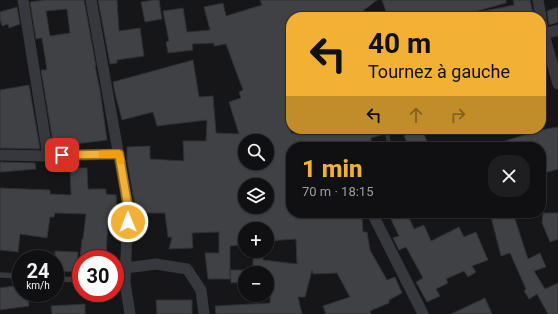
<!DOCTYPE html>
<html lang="fr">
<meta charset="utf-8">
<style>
:root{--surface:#101012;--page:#1e1e20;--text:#f1f3f6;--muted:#9c9d9f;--line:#303032;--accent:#f2b134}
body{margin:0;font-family:Roboto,sans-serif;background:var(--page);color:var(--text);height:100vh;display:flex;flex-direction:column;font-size:15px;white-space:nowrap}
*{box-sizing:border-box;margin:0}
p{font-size:13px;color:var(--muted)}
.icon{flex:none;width:22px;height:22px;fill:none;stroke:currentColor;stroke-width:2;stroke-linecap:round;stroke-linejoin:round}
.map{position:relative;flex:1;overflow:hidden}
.panel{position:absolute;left:286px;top:142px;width:260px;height:76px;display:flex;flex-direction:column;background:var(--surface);border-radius:16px;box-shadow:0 1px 3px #0004,0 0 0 1px var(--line)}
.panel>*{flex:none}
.hud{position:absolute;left:286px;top:12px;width:260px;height:122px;border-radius:16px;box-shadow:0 1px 3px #0004,0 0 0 1px var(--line);background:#f2b134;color:#111;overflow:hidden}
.fabs{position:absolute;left:238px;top:134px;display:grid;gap:8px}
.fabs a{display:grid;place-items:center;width:36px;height:36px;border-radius:50%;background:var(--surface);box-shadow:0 1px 3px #0004,0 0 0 1px var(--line);font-size:20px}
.speed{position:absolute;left:12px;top:250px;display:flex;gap:8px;font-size:20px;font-weight:700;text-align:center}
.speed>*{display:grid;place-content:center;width:52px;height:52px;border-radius:50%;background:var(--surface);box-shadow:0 1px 3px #0004,0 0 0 1px var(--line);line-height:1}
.speed small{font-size:10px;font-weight:400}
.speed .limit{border:6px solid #d22;background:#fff;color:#111}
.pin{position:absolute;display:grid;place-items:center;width:34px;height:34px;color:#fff;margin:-17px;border-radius:8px;box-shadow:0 2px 6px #0006}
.me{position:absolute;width:44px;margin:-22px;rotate:359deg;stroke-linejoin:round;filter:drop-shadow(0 0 3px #0008)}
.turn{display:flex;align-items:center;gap:14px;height:84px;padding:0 16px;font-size:18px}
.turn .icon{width:52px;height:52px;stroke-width:2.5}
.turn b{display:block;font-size:28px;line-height:34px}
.lanes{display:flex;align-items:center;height:38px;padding:0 16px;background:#0003;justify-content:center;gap:20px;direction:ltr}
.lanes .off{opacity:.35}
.round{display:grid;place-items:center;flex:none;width:42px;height:42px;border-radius:16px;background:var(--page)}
.head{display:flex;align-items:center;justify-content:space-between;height:68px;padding:0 16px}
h1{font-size:24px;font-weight:800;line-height:30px;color:var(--accent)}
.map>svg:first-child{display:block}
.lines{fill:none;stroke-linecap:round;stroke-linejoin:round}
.stream{stroke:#2c353c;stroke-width:4}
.building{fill:#404145;stroke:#303034;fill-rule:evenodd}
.lane{stroke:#37383d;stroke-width:5.5}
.street{stroke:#37383d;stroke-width:11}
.route-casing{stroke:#9d7322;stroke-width:10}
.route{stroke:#f2b134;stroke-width:7}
.slow{stroke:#f59e0b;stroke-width:7}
</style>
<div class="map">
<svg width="558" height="314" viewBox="0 0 558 314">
<rect width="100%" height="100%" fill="#161618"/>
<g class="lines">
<polyline class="stream" points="386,129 390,147"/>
</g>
<g class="building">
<path d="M45 0H84L96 66H95L100 90 107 140 67 145V148L54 149 41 70H47L42 38 36 39 30 2ZM67 9 70 33 50 36 46 11Z"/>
<polygon points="98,0 117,0 119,31 140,28 144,56 117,60 117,63 110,64"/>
<polygon points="154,0 159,0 162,19 145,22 141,2"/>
<path d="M260 0H377L355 17H291V79L287 80 291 96V133L317 132V129H392V132L371 138 372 147H291V213H311V218L343 213 344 217 349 216V217L362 216 363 232H367L370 250 387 280 395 277 402 293 389 300V303L370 311 371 314H326L323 306 350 297 337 273 313 274 312 270 305 297H298L302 314H216L215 306 270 303 271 280 267 279V273H253V251H263V260L297 264 296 239 267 241V229H245V245L230 246V279H208L205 253H219V232L192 233 193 248 169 249 172 237H168L165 213H135V206L127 161V147L150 146V159L184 161 183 141H206L207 120 157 126 153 112 122 120 115 93 113 82 193 60 199 97 213 96 216 133 239 134 229 102 241 98 239 92 243 90 226 44 214 46V43L192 44 193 50 168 53 166 42 169 41 163 11 183 8 187 32 210 30 204 7 223 3 226 16 262 5ZM245 141H267V163H245ZM245 185H267V207H245Z"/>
<polygon points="382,0 506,0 506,3 456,17 388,17"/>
<polygon points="513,0 530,0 534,17 480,17 479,12 514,5"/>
<polygon points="17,7 20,24 9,28 8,24 2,26 0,19 0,12"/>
<polygon points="558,7 558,22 549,25 547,11"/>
<polygon points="29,85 40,149 0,148 0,90"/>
<polygon points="558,127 558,169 541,174 541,147 496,147 495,144 541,130"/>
<polygon points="403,129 422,129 429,147 409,147 404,136 405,136"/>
<polygon points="0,162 35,163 36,169 0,172"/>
<polygon points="70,168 87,168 88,189 106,189 106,194 116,195 118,214 117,214 117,220 108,219 106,259 80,259 82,239 83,239 86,214 55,213 54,217 50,217 47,238 20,234 18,252 0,250 0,188 50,190 50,194 71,195"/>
<polygon points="388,213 407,213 414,229 424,225 431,241 459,227 464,237 476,232 488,260 472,266 476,272 468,277 464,271 446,279 448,283 436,289 440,296 427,302 416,282 423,278 406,247 399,250 393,238 399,236"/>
<polygon points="490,213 513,213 528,259 540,253 546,267 534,271 545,289 558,283 558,314 548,314 537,294 529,299 524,291 526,289 510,253 501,256"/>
<polygon points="543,213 558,213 558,239 550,242 542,223"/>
<polygon points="55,251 78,252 77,272 55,271"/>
<polygon points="230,270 244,270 245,282 231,283"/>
<polygon points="21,285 21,293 28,293 29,306 0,310 0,288"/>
<polygon points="485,298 492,314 451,314"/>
<polygon points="156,300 192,300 192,314 157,314"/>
<polygon points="85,304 85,314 52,314 51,306"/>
</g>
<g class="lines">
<g class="lane">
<polyline points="0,275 21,276"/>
<polyline points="55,279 81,280"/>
<polyline points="115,282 125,283"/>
</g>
<g class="street">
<polyline points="23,0 48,156"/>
<polyline points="91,0 128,207 125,283 130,314"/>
<polyline points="538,0 541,17"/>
<polyline points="541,19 544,34 558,84"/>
<polyline points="544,34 558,30"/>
<polyline points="0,155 48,156 119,154"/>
<polyline points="372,213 423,314"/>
<polyline points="126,268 156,264 187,269 201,290 204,314"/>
</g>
</g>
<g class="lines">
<defs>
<polyline id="route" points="62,155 119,154 128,207 128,222"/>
</defs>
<use href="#route" class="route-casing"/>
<use href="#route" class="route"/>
<polyline class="slow" points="102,154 119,154 121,161"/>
</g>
</svg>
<div class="fabs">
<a><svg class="icon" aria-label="search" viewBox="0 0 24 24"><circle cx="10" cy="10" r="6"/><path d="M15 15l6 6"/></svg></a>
<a><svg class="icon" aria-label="layers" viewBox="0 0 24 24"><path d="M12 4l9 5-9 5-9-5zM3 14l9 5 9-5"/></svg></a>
<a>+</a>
<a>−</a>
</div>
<div class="speed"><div>24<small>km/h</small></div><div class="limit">30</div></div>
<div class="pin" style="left:62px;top:155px;background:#d93025"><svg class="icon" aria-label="arrive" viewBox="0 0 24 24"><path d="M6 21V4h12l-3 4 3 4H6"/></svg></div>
<svg class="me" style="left:128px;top:222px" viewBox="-20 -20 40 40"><circle r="17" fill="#f2b134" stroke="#fff" stroke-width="3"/><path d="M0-11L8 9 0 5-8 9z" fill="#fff"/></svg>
<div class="hud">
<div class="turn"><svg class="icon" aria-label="left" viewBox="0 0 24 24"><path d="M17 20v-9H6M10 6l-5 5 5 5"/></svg><div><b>40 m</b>Tournez à gauche</div></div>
<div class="lanes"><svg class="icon" aria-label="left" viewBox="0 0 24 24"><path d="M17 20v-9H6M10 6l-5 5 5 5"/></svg><svg class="icon off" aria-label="ahead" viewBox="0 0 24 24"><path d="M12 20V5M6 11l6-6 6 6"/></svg><svg class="icon off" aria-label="right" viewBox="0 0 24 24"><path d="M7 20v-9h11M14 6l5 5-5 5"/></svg></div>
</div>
<section class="panel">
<div class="head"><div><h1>1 min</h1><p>70 m · 18:15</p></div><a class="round"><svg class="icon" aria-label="close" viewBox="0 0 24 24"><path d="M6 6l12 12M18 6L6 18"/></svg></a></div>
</section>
</div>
